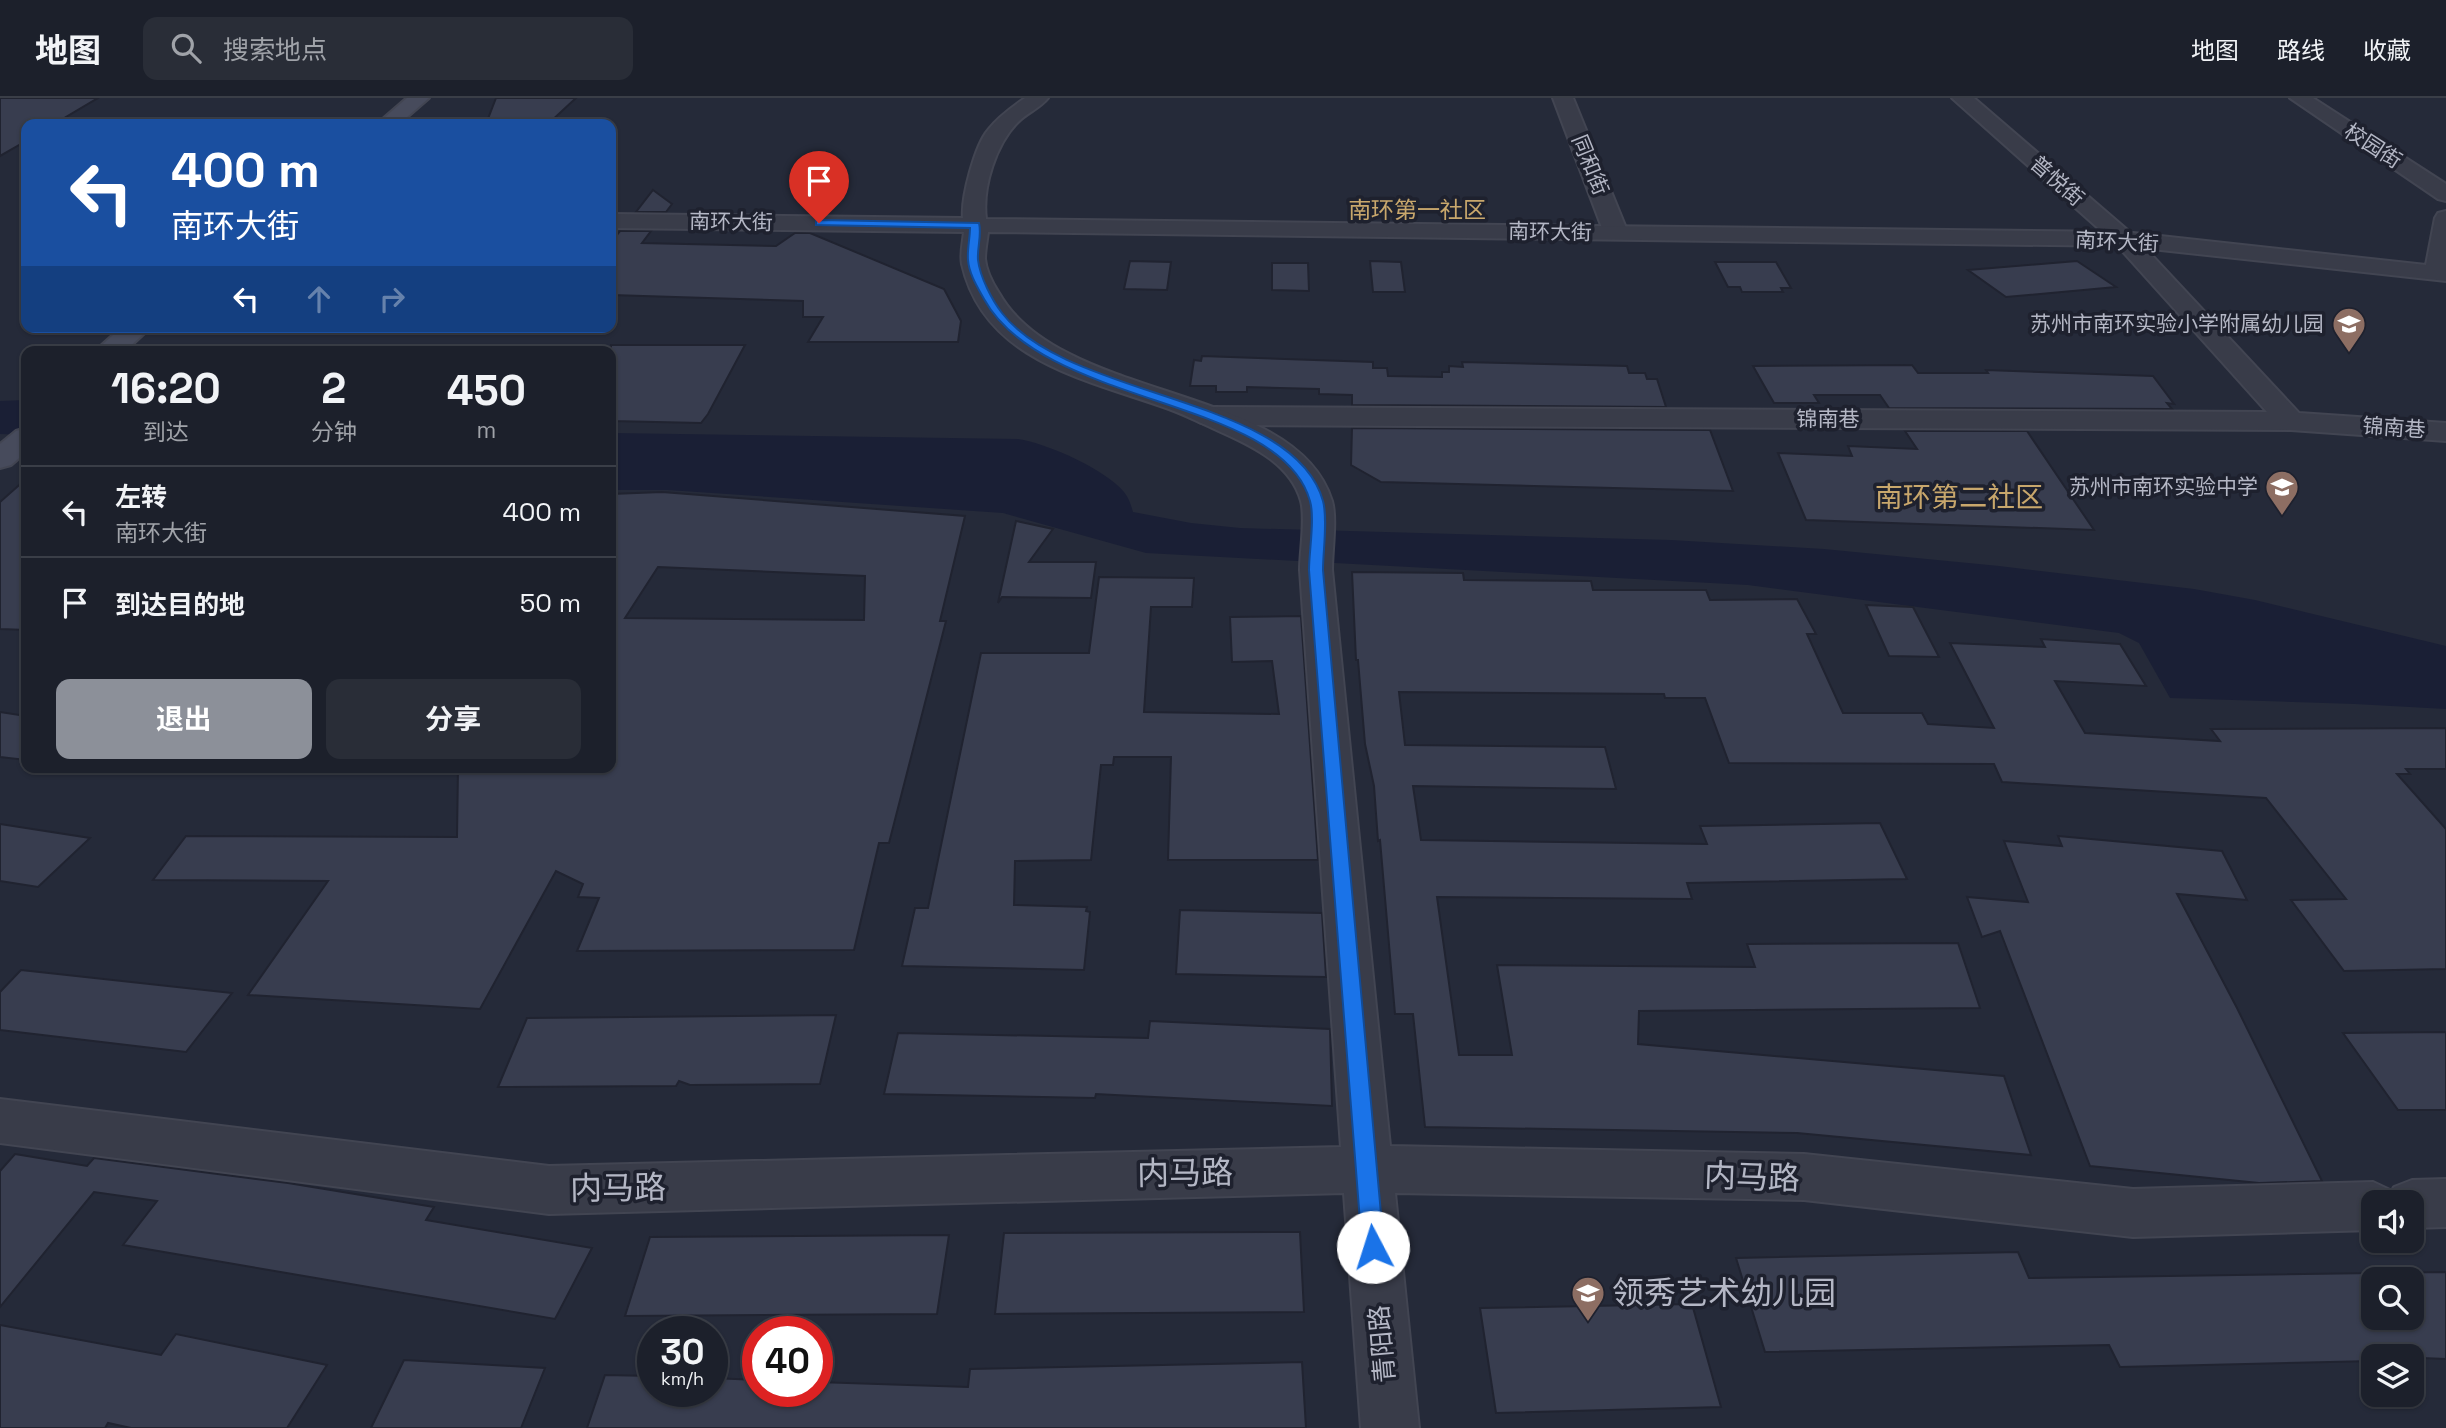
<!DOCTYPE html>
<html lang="zh">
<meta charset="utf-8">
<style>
:root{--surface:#1c202b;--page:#292d37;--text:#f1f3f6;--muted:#a0a3a9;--line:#3a3e47;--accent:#8c9099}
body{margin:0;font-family:"Space Grotesk","Noto Sans SC",sans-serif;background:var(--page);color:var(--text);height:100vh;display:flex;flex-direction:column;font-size:26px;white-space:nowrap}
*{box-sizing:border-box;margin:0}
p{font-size:23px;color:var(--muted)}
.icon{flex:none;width:38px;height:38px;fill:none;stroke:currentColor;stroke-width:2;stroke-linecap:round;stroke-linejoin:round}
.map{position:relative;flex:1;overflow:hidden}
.side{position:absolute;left:21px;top:248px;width:595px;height:427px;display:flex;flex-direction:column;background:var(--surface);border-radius:14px;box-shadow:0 2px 5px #0004,0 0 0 2px var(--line)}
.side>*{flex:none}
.top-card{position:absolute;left:21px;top:21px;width:595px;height:214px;border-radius:14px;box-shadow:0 2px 5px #0004,0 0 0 2px var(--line);background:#1a4fa0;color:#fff;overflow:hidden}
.buttons{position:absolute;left:2361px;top:1092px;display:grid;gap:14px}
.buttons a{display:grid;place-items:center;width:63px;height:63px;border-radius:14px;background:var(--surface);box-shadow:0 2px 5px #0004,0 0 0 2px var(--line);font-size:35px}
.speed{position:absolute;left:637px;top:1218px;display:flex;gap:14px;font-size:35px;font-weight:700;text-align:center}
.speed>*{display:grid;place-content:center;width:91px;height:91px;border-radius:50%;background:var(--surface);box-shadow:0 2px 5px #0004,0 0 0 2px var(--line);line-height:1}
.speed small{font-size:18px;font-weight:400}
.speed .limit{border:10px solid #d22;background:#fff;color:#111}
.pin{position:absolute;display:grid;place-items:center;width:60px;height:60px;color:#fff;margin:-72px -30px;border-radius:50% 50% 50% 0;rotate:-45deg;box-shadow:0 0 7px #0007}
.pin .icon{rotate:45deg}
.me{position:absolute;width:77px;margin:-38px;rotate:355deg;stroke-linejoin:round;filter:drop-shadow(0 0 5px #0008)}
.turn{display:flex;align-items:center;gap:24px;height:147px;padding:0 35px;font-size:32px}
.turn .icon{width:91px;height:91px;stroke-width:2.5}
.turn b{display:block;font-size:49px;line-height:60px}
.lanes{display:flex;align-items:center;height:66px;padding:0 35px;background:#0003;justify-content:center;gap:35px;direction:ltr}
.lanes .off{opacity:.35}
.eta{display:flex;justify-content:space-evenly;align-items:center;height:119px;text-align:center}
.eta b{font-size:42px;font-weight:700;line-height:49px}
.primary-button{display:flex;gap:14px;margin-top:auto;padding:14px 35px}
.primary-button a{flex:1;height:80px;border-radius:14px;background:var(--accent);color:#fff;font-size:28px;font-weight:700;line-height:80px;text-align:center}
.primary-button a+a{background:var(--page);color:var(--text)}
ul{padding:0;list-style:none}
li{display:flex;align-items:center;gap:21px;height:91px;padding:0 35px;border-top:2px solid var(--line)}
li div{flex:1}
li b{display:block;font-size:26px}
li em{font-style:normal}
header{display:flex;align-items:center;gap:42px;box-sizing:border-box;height:98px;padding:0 35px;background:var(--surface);border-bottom:2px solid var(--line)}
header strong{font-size:33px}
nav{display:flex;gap:38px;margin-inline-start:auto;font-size:24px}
.search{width:490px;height:63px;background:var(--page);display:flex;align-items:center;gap:18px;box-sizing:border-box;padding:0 24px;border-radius:14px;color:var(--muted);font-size:26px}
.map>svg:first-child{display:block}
.water{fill:#1a1f35}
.building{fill:#383d4f;stroke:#202330;stroke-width:2;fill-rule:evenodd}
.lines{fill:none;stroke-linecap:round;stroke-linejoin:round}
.minor-casing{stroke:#424552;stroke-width:4}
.tertiary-casing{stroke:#424552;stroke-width:4}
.secondary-casing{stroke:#424552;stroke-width:4}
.minor{fill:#393c49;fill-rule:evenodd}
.tertiary{fill:#393c49;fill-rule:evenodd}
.secondary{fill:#474b5c;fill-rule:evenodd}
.route{fill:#1a73e8;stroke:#114b97;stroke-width:2}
.labels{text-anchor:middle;stroke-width:7;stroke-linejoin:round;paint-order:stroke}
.far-street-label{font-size:21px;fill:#b4b7c5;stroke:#1e212e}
.far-poi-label{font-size:21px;fill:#b4b7c5;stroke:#1e212e;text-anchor:end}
.far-neighbourhood-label{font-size:23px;fill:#c8a76c;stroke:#1e212e}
.street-label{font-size:26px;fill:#b4b7c5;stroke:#1e212e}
.neighbourhood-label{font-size:28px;fill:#c8a76c;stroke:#1e212e}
.near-street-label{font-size:32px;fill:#b4b7c5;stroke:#1e212e}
.near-poi-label{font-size:32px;fill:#b4b7c5;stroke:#1e212e;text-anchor:start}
</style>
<header>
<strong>地图</strong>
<div class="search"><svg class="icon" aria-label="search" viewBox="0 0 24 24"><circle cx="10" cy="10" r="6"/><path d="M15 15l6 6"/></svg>搜索地点</div>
<nav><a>地图</a><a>路线</a><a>收藏</a></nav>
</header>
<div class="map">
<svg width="2446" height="1330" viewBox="0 0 2446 1330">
<rect width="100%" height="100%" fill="#252a39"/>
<g class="water">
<polygon points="26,302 26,337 0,336 0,303"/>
<path d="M611 335 1018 341C1047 345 1106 372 1124 394 1129 400 1131 407 1133 414L1191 425 1240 430 1671 442 1824 451 1999 468 2194 491 2255 502 2446 548V611L2355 606 2170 600 2139 545 2119 535 1748 487 1146 455 1003 415 668 392H611Z"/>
</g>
<g class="building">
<polygon points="0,0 98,0 54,26 26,26 26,43 0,58"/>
<polygon points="496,0 576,0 548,26 486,26"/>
<polygon points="653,92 672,106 666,114 636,114"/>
<polygon points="620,133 651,133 642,145 776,148 795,135 810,135 944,191 961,223 958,244 808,244 823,219 803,219 803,203 611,197 611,144"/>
<polygon points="1130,163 1171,164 1167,192 1124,191"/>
<polygon points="1370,163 1401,164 1405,194 1373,194"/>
<polygon points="2077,163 2116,189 2006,199 1968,172"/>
<polygon points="1715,164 1776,164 1791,190 1781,190 1783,194 1742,194 1740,189 1728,189"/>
<polygon points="1272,165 1308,165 1309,193 1272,192"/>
<polygon points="611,247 745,247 708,316 701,325 611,323"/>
<polygon points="1202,258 1373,264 1373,270 1387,270 1388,278 1442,279 1442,274 1449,274 1449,268 1463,269 1462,264 1627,268 1629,275 1645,275 1647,281 1657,281 1666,309 1352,307 1352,297 1319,296 1319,291 1247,289 1247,294 1216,294 1216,288 1190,288 1194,262 1201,263"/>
<polygon points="1912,267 1918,275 1988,275 1986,272 2153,278 2174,306 2167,305 2172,311 1889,310 1880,297 1814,297 1819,305 1774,305 1753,268"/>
<polygon points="1352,330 1710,332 1733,393 1381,384 1351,367"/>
<polygon points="1905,333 2027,333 2094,432 1806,422 1778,355 1852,358 1848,348 1917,351"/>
<polygon points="26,381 26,532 0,531 0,404"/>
<path d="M662 394 965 418 940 523H946L889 745H879L854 852 577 853 599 800 578 799 583 786 556 773 480 911 248 897 328 783 153 782 186 738 457 739 458 670 611 672V396ZM658 469 865 478 864 522 625 520Z"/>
<polygon points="1016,423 1053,431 1029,464 1096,464 1091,500 1002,499 998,505"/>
<polygon points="1352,474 1463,475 1464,482 1591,483 1593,492 1706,492 1710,502 1797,501 1816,536 1807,536 1843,615 1922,615 1928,626 1994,630 1950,545 2045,549 2041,541 2120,546 2146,588 2055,583 2085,635 2220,643 2211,631 2446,630 2446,671 2406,671 2410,676 2397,676 2446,731 2446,871 2344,873 2291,802 2346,801 2266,700 2002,684 1994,666 1729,665 1705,600 1665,600 1664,596 1399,594 1405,647 1605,649 1616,691 1413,688 1421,742 1707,746 1700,728 1880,725 1907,781 1687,785 1692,801 1437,799 1459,957 1512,957 1497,867 1755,869 1747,846 1958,845 1980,910 1639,913 1638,946 2004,978 2031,1057 1797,1035 1425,1029 1413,916 1395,916 1380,742 1378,743 1374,688 1365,646 1358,562 1356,562"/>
<polygon points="1099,479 1194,480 1192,509 1151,509 1144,614 1279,616 1272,563 1232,564 1230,519 1301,518 1318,762 1168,762 1171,659 1114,659 1113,667 1101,667 1091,762 1015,763 1014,807 1087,809 1086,813 1090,814 1084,872 902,868 915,810 928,810 981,555 1089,555"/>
<polygon points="1866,507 1913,509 1939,559 1889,558"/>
<polygon points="0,614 26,618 26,662 0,659"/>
<polygon points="0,726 90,740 38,789 0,783"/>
<polygon points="2058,738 2222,753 2247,802 2177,796 2237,910 2322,1083 2259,1085 2090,1068 2000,833 1982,839 1967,799 2028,804 2004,743 2062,748"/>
<polygon points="1180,812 1322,815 1326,879 1176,876"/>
<polygon points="21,872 232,895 186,954 0,932 0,894"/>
<polygon points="836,917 820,986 690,987 679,983 676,988 498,989 527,920"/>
<polygon points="1150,923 1330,931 1332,1008 1096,996 1095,1000 884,996 898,935 1148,940"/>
<polygon points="2446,934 2446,1012 2398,1012 2343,935"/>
<polygon points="15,1056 87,1068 94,1060 288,1085 434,1109 426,1122 592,1150 555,1221 123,1147 157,1103 94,1094 0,1209 0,1073"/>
<polygon points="1300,1134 1304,1214 995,1216 1004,1135"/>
<polygon points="949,1137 937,1216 625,1218 650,1139"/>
<path d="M2018 1154 2029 1180 2446 1174V1261L2373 1258V1263L2120 1269 2109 1247 1765 1254 1736 1160ZM2373 1181H2412V1220H2373Z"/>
<polygon points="1692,1206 1721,1309 1496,1315 1480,1210"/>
<polygon points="0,1227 161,1257 176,1236 327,1267 287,1330 131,1330 108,1325 105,1330 0,1330"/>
<polygon points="404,1262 511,1268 545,1270 521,1330 371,1330"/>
<polygon points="1302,1264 1306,1330 587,1330 605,1277 653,1278 653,1293 712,1293 712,1280 758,1282 758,1293 817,1293 817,1284 968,1289 970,1271"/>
</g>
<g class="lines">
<defs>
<g id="minor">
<polygon points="1553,0 1573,0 1628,135 1624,140 1608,140 1604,135"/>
<polygon points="1952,0 1974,0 2132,136 2299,315 2446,325 2446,343 2291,332 1209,327 1199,324 1195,318 1199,312 1209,309 2267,314 2116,146"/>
</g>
<g id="tertiary">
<path d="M1025 0H1048C1040 10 1027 15 1018 24 996 46 982 89 986 121L2124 134 2426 167 2435 120 2438 115 2446 113V183L2124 148 988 134C987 143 985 152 985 161 986 172 993 186 999 195 1061 305 1296 285 1332 403 1337 420 1332 453 1332 472L1390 1048 1804 1056 2133 1091 2373 1084 2392 1093 2394 1089 2412 1082 2446 1081V1129L2412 1130V1104H2373V1132L2133 1139 1804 1102 1395 1095 1419 1330H1361L1344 1095 549 1116 0 1045V1001L549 1068 1341 1049 1300 472C1300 453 1306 420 1301 403 1291 367 1254 349 1223 335 1205 327 1188 318 1169 311 1089 282 984 264 962 166 960 156 963 144 964 134L611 130V116L963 120C961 100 975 47 988 32 998 19 1012 9 1025 0Z"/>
<polygon points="2290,0 2313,0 2446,86 2446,103 2438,101"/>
</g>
<g id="secondary">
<polygon points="407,0 429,0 399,26 377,26"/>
<polygon points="122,229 151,229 124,254 94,254"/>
<polygon points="26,330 26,354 11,367 0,370 0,346 16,333"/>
</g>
</defs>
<use href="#minor" class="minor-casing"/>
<use href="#tertiary" class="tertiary-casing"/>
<use href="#secondary" class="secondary-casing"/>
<use href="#minor" class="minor"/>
<use href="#tertiary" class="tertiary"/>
<use href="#secondary" class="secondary"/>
</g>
<path class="route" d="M819 122 979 125C982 137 977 150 978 162 980 179 992 202 1002 215 1068 301 1294 298 1323 403 1328 421 1323 453 1323 472L1384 1149 1381 1156 1373 1159 1365 1156 1362 1149 1309 472C1309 454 1315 420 1310 403 1281 298 1044 310 984 201 978 190 969 176 968 162 967 152 970 140 970 130L816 127V123Z"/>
<defs>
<symbol id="school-pin" viewBox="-11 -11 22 30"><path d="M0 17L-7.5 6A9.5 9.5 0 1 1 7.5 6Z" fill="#8d6e63" stroke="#1e212e"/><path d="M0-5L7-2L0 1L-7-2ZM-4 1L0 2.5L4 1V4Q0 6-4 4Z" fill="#fff"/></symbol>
</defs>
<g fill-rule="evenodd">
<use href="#school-pin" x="2330" y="207" width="38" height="52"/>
<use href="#school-pin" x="2263" y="370" width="38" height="52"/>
<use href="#school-pin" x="1569" y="1176" width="38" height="52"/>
</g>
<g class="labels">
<g class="far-street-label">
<text transform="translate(2373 48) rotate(33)" y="7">校园街</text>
<text transform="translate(1590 67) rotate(68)" y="7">同和街</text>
<text transform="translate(2057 83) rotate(41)" y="7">普悦街</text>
<text transform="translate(731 124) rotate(1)" y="7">南环大街</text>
<text transform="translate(1550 134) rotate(1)" y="7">南环大街</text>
<text transform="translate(2117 144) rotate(3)" y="7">南环大街</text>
<text x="1828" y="328">锦南巷</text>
<text transform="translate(2394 330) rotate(4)" y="7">锦南巷</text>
</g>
<g class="far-poi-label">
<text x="2324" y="233">苏州市南环实验小学附属幼儿园</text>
<text x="2258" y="396">苏州市南环实验中学</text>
</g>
<g class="far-neighbourhood-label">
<text x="1417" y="120">南环第一社区</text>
</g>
<g class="street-label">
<text transform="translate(1382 1246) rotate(-95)" y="9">青阳路</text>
</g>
<g class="neighbourhood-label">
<text x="1959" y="409">南环第二社区</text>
</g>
<g class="near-street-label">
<text transform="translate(1185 1075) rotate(-1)" y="11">内马路</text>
<text transform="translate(1752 1079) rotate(2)" y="11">内马路</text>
<text transform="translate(618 1090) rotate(-1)" y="11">内马路</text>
</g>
<g class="near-poi-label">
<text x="1612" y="1206">领秀艺术幼儿园</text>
</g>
</g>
</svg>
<div class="buttons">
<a><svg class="icon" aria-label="sound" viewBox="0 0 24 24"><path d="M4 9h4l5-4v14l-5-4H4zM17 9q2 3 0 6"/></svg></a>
<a><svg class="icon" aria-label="search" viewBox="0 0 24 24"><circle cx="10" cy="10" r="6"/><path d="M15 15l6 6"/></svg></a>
<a><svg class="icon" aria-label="layers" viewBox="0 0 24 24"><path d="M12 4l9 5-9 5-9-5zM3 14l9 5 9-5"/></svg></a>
</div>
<div class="speed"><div>30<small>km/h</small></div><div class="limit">40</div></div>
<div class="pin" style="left:819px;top:125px;background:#d93025"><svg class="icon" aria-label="arrive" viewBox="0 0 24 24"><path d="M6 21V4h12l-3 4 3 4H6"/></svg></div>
<svg class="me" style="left:1373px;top:1149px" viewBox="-20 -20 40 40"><circle r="19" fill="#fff"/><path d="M0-13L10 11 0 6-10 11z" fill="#1a73e8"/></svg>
<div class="top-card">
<div class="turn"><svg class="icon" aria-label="left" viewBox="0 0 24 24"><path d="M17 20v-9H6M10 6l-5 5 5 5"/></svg><div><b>400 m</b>南环大街</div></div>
<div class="lanes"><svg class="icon" aria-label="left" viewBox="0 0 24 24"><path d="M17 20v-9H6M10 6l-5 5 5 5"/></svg><svg class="icon off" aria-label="ahead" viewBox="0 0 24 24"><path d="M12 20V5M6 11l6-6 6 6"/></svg><svg class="icon off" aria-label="right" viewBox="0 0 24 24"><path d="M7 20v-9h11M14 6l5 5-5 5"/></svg></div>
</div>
<section class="side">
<div class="eta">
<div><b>16:20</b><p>到达</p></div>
<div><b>2</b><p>分钟</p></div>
<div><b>450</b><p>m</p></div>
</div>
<ul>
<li><svg class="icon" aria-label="left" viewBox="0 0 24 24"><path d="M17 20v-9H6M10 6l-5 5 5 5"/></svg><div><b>左转</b><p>南环大街</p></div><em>400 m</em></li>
<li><svg class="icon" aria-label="arrive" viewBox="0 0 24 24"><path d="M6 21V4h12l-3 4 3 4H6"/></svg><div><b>到达目的地</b></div><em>50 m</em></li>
</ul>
<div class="primary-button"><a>退出</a><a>分享</a></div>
</section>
</div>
